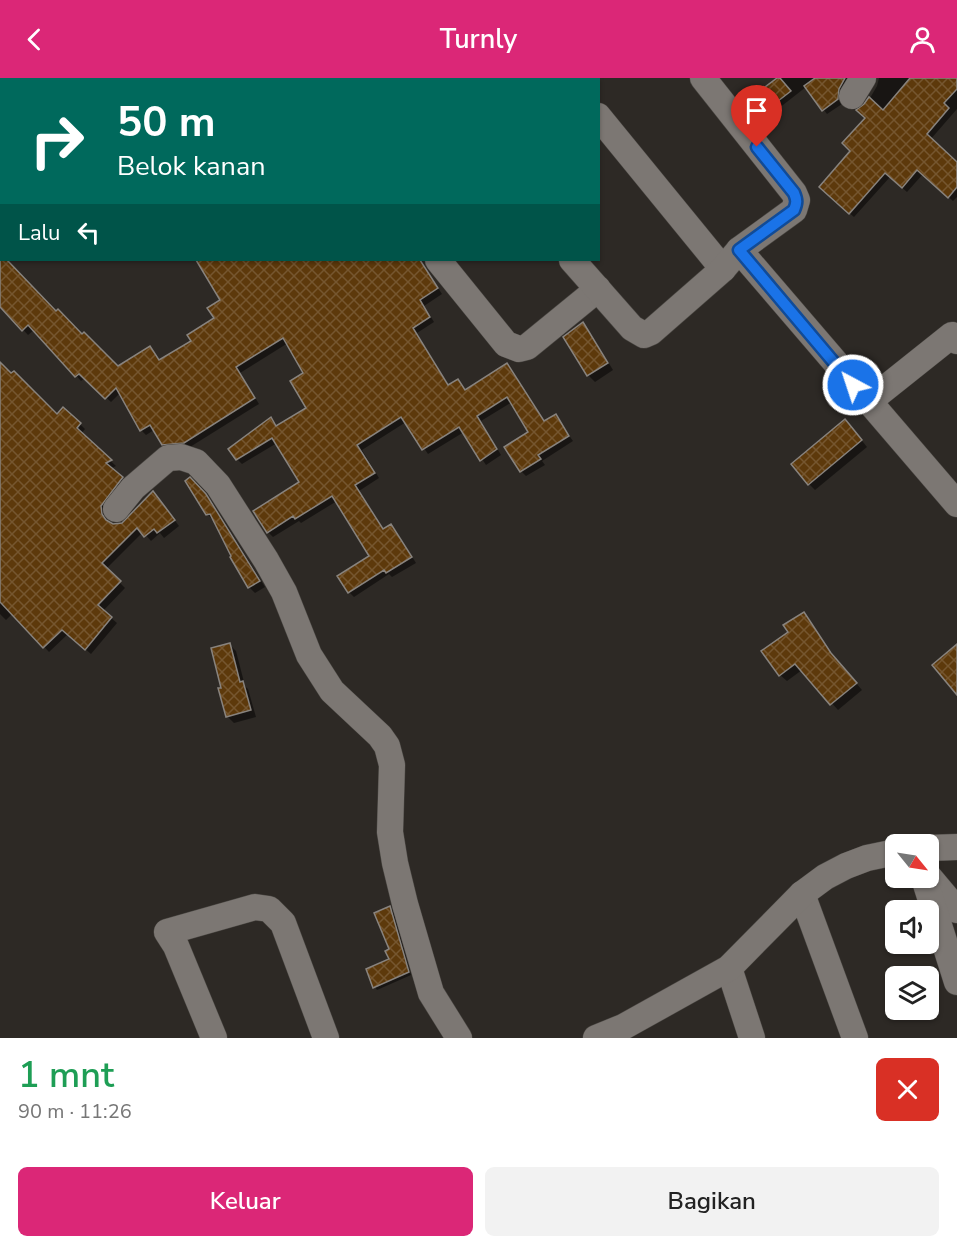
<!DOCTYPE html>
<html lang="id">
<meta charset="utf-8">
<style>
:root{--surface:#fff;--page:#f2f2f2;--text:#222;--muted:#767676;--accent:#db2777}
body{margin:0;font-family:"Nunito Sans",sans-serif;background:var(--page);color:var(--text);height:100vh;display:flex;flex-direction:column;font-size:22px;white-space:nowrap}
*{box-sizing:border-box;margin:0}
p{font-size:20px;color:var(--muted)}
.icon{flex:none;width:33px;height:33px;fill:none;stroke:currentColor;stroke-width:2;stroke-linecap:round;stroke-linejoin:round}
.map{position:relative;height:960px;overflow:hidden}
.panel{display:flex;flex-direction:column;background:var(--surface);flex:1}
.panel>*{flex:none}
.top-card{position:absolute;left:0px;top:0px;width:600px;height:183px;box-shadow:0 2px 4px #0004;background:#00695c;color:#fff;overflow:hidden}
.needle{width:39px;rotate:120deg}
.controls{position:absolute;left:885px;top:756px;display:grid;gap:12px}
.controls a{display:grid;place-items:center;width:54px;height:54px;border-radius:9px;background:var(--surface);box-shadow:0 2px 4px #0004;font-size:30px}
.pin{position:absolute;display:grid;place-items:center;width:51px;height:51px;color:#fff;margin:-62px -26px;border-radius:50% 50% 50% 0;rotate:-45deg;box-shadow:0 0 6px #0007}
.pin .icon{rotate:45deg}
.me{position:absolute;width:66px;margin:-33px;rotate:320deg;stroke-linejoin:round;filter:drop-shadow(0 0 4px #0008)}
.turn{display:flex;align-items:center;gap:21px;height:126px;padding:0 18px;font-size:27px}
.turn .icon{width:78px;height:78px;stroke-width:2.5}
.turn b{display:block;font-size:42px;line-height:51px}
.then{display:flex;align-items:center;height:57px;padding:0 18px;background:#0003;gap:12px;font-size:22px}
.round{display:grid;place-items:center;flex:none;width:63px;height:63px;border-radius:9px;background:var(--page)}
.overview{display:flex;align-items:center;justify-content:space-between;height:102px;padding:0 18px}
h1{font-size:36px;font-weight:600;line-height:45px;color:#1e9e55}
.primary-button{display:flex;gap:12px;margin-top:auto;padding:12px 18px}
.primary-button a{flex:1;height:69px;border-radius:9px;background:var(--accent);color:#fff;font-size:24px;font-weight:600;line-height:69px;text-align:center}
.primary-button a+a{background:var(--page);color:var(--text)}
header{display:flex;justify-content:space-between;align-items:center;height:78px;padding:0 18px;background:var(--accent);color:#fff;font-size:27px;font-weight:600}
.map>svg:first-child{display:block}
.shadow{fill:#0007}
.building{fill:url(#building-cross-hatch);stroke:#88837e;stroke-width:1.5}
.lines{fill:none;stroke-linecap:round;stroke-linejoin:round}
.minor-casing{stroke:#4a4743;stroke-width:27}
.minor{stroke:#7c7773;stroke-width:26}
.route-casing{stroke:#114b97;stroke-width:15}
.route{stroke:#1a73e8;stroke-width:10}
</style>
<header><svg class="icon" aria-label="back" viewBox="0 0 24 24"><path d="M15 5l-7 7 7 7"/></svg>Turnly<svg class="icon" aria-label="person" viewBox="0 0 24 24"><circle cx="12" cy="8" r="4"/><path d="M4 21q1-7 8-7t8 7"/></svg></header>
<div class="map">
<svg width="957" height="960" viewBox="0 0 957 960">
<defs>
<pattern id="building-cross-hatch" width="8" height="8" patternUnits="userSpaceOnUse" patternTransform="scale(1.5)"><rect width="8" height="8" fill="#5d390b"/><path d="M0 0l8 8M0 8l8-8" fill="none" stroke="#75562f"/></pattern>
</defs>
<rect width="100%" height="100%" fill="#2d2925"/>
<g class="shadow">
<polygon points="26,0 50,0 48,2"/>
<polygon points="154,0 214,0 153,2"/>
<polygon points="779,0 850,0 843,16 842,26 827,36 806,9 774,34 759,16"/>
<polygon points="879,0 957,0 957,31 930,62 957,85 957,119 953,123 923,96 907,114 890,99 854,139 825,114 852,74 866,40 866,27 877,8"/>
<polygon points="0,133 2,182 8,182 0,188"/>
<polygon points="197,182 388,182 395,194 414,182 420,182 442,216 424,228 434,244 417,255 449,308 458,302 466,313 507,287 545,345 555,338 573,363 542,383 545,387 526,398 521,393 531,354 512,324 481,343 501,377 486,387 464,354 428,376 406,344 362,372 379,400 359,413 384,452 391,448 396,453 416,485 392,499 389,496 354,519 349,514 371,479 337,423 301,445 299,443 273,459 268,454 301,405 277,365 242,386 237,381 271,341 278,349 308,330 305,295 288,265 240,295 259,326 190,369 169,371 154,352 146,357 141,352 120,315 111,324 85,300 81,303 34,252 28,257 0,227 0,218 56,235 118,290 150,270 160,284 193,263 216,241 222,222"/>
<polygon points="583,246 589,253 613,292 595,304 588,297 565,259"/>
<polygon points="0,286 57,338 80,346 85,351 81,356 116,388 110,391 127,406 106,434 107,443 113,447 123,446 158,420 179,448 164,460 160,455 151,463 143,454 106,491 125,510 103,533 117,545 91,576 68,556 49,574 13,535 6,542 0,536"/>
<polygon points="851,349 867,369 815,412 809,406"/>
<polygon points="190,401 212,424 265,509 255,515 249,509 213,442 207,436"/>
<polygon points="804,536 810,542 838,584 862,612 838,632 802,592 787,603 780,597 790,554"/>
<polygon points="230,567 236,573 245,608 248,611 256,639 234,645 228,639 220,611 223,611"/>
<polygon points="390,830 393,833 411,897 377,912 375,909 391,882"/>
</g>
<g class="building">
<polygon points="777,0 780,0 791,13 769,30 757,15"/>
<polygon points="815,0 845,0 839,11 838,21 822,33 804,8"/>
<polygon points="910,0 957,0 957,11 944,25 949,30 927,56 957,84 957,109 948,120 917,92 902,110 885,95 849,136 819,109 850,73 842,65 865,40 856,32 864,26 869,19 883,32"/>
<polygon points="0,174 2,182 7,182 56,233 58,231 82,256 84,254 118,288 150,268 159,282 191,263 187,257 214,240 207,230 220,222 196,182 420,182 438,210 420,222 430,239 413,250 448,307 458,301 465,312 507,285 544,343 556,336 569,358 538,377 541,381 520,394 504,369 528,354 507,319 477,338 497,371 480,383 459,349 422,372 401,339 357,367 375,395 355,407 383,451 391,446 412,479 386,495 384,492 348,515 337,498 369,478 332,418 295,441 293,438 267,455 253,433 299,404 272,360 236,382 228,371 271,339 276,348 306,330 290,303 303,295 283,260 236,289 255,320 184,365 162,367 150,347 140,353 116,310 105,321 79,296 75,299 28,247 22,253 0,229"/>
<polygon points="583,244 608,285 587,298 563,259"/>
<polygon points="0,284 11,295 14,293 57,336 63,329 81,345 77,350 112,382 106,385 123,399 101,428 102,436 106,442 113,446 122,445 153,413 175,442 157,455 154,451 144,459 137,450 102,485 121,503 98,527 112,539 85,572 62,552 43,570 0,524"/>
<polygon points="845,341 862,362 808,407 791,386"/>
<polygon points="190,399 206,416 260,503 248,510 230,479 231,478 210,436 206,437 185,403"/>
<polygon points="804,534 831,575 857,605 830,627 795,586 779,598 761,573 788,554 783,547"/>
<polygon points="230,565 240,604 243,603 251,632 226,639 218,610 221,610 211,570"/>
<polygon points="957,566 957,617 932,587"/>
<polygon points="390,828 409,894 373,910 366,891 389,881 385,873 389,871 374,835"/>
</g>
<g class="lines">
<defs>
<g id="minor">
<polyline points="292,0 293,2"/>
<polyline points="411,0 413,2"/>
<polyline points="567,0 568,2"/>
<polyline points="105,2 107,0"/>
<polyline points="524,2 526,0"/>
<polyline points="852,18 863,0"/>
<polyline points="598,38 723,191"/>
<polyline points="0,96 2,94"/>
<polyline points="739,172 957,426"/>
<polyline points="438,182 506,266 519,271 527,269 598,211"/>
<polyline points="572,182 632,250 644,257 651,254 723,191 739,172 794,132 797,122 794,115 703,0"/>
<polyline points="868,324 952,257 957,263"/>
<polyline points="116,431 133,410 168,380 181,379 196,384 218,407 266,482 284,514 309,577 332,613 380,658 387,668 392,687 390,754 395,785 405,826 431,915 459,960"/>
<polyline points="928,770 957,769"/>
<polyline points="929,799 957,832"/>
<polyline points="924,800 957,904"/>
<polyline points="802,816 855,960"/>
<polyline points="729,890 752,960"/>
<polyline points="214,960 176,868 167,854 255,829 269,831 283,845 326,960"/>
<polyline points="596,960 623,949 729,890 802,816 825,799 846,788 867,780 896,774"/>
</g>
</defs>
<use href="#minor" class="minor-casing"/>
<use href="#minor" class="minor"/>
</g>
<g class="lines">
<defs>
<path id="route" d="M757 69 794 115C797 122 797 125 794 132L739 172 853 307"/>
</defs>
<use href="#route" class="route-casing"/>
<use href="#route" class="route"/>
</g>
</svg>
<div class="controls">
<a><svg class="needle" viewBox="-14 -14 28 28"><path d="M0-13l5 13h-10z" fill="#e53935"/><path d="M0 13l5-13h-10z" fill="#767676"/></svg></a>
<a><svg class="icon" aria-label="sound" viewBox="0 0 24 24"><path d="M4 9h4l5-4v14l-5-4H4zM17 9q2 3 0 6"/></svg></a>
<a><svg class="icon" aria-label="layers" viewBox="0 0 24 24"><path d="M12 4l9 5-9 5-9-5zM3 14l9 5 9-5"/></svg></a>
</div>
<div class="pin" style="left:757px;top:69px;background:#d93025"><svg class="icon" aria-label="arrive" viewBox="0 0 24 24"><path d="M6 21V4h12l-3 4 3 4H6"/></svg></div>
<svg class="me" style="left:853px;top:307px" viewBox="-20 -20 40 40"><circle r="17" fill="#1a73e8" stroke="#fff" stroke-width="3"/><path d="M0-11L8 9 0 5-8 9z" fill="#fff"/></svg>
<div class="top-card">
<div class="turn"><svg class="icon" aria-label="right" viewBox="0 0 24 24"><path d="M7 20v-9h11M14 6l5 5-5 5"/></svg><div><b>50 m</b>Belok kanan</div></div>
<div class="then">Lalu<svg class="icon" aria-label="left" viewBox="0 0 24 24"><path d="M17 20v-9H6M10 6l-5 5 5 5"/></svg></div>
</div>
</div>
<section class="panel">
<div class="overview"><div><h1>1 mnt</h1><p>90 m · 11:26</p></div><a class="round" style="background:#d93025;color:#fff"><svg class="icon" aria-label="close" viewBox="0 0 24 24"><path d="M6 6l12 12M18 6L6 18"/></svg></a></div>
<div class="primary-button"><a>Keluar</a><a>Bagikan</a></div>
</section>
